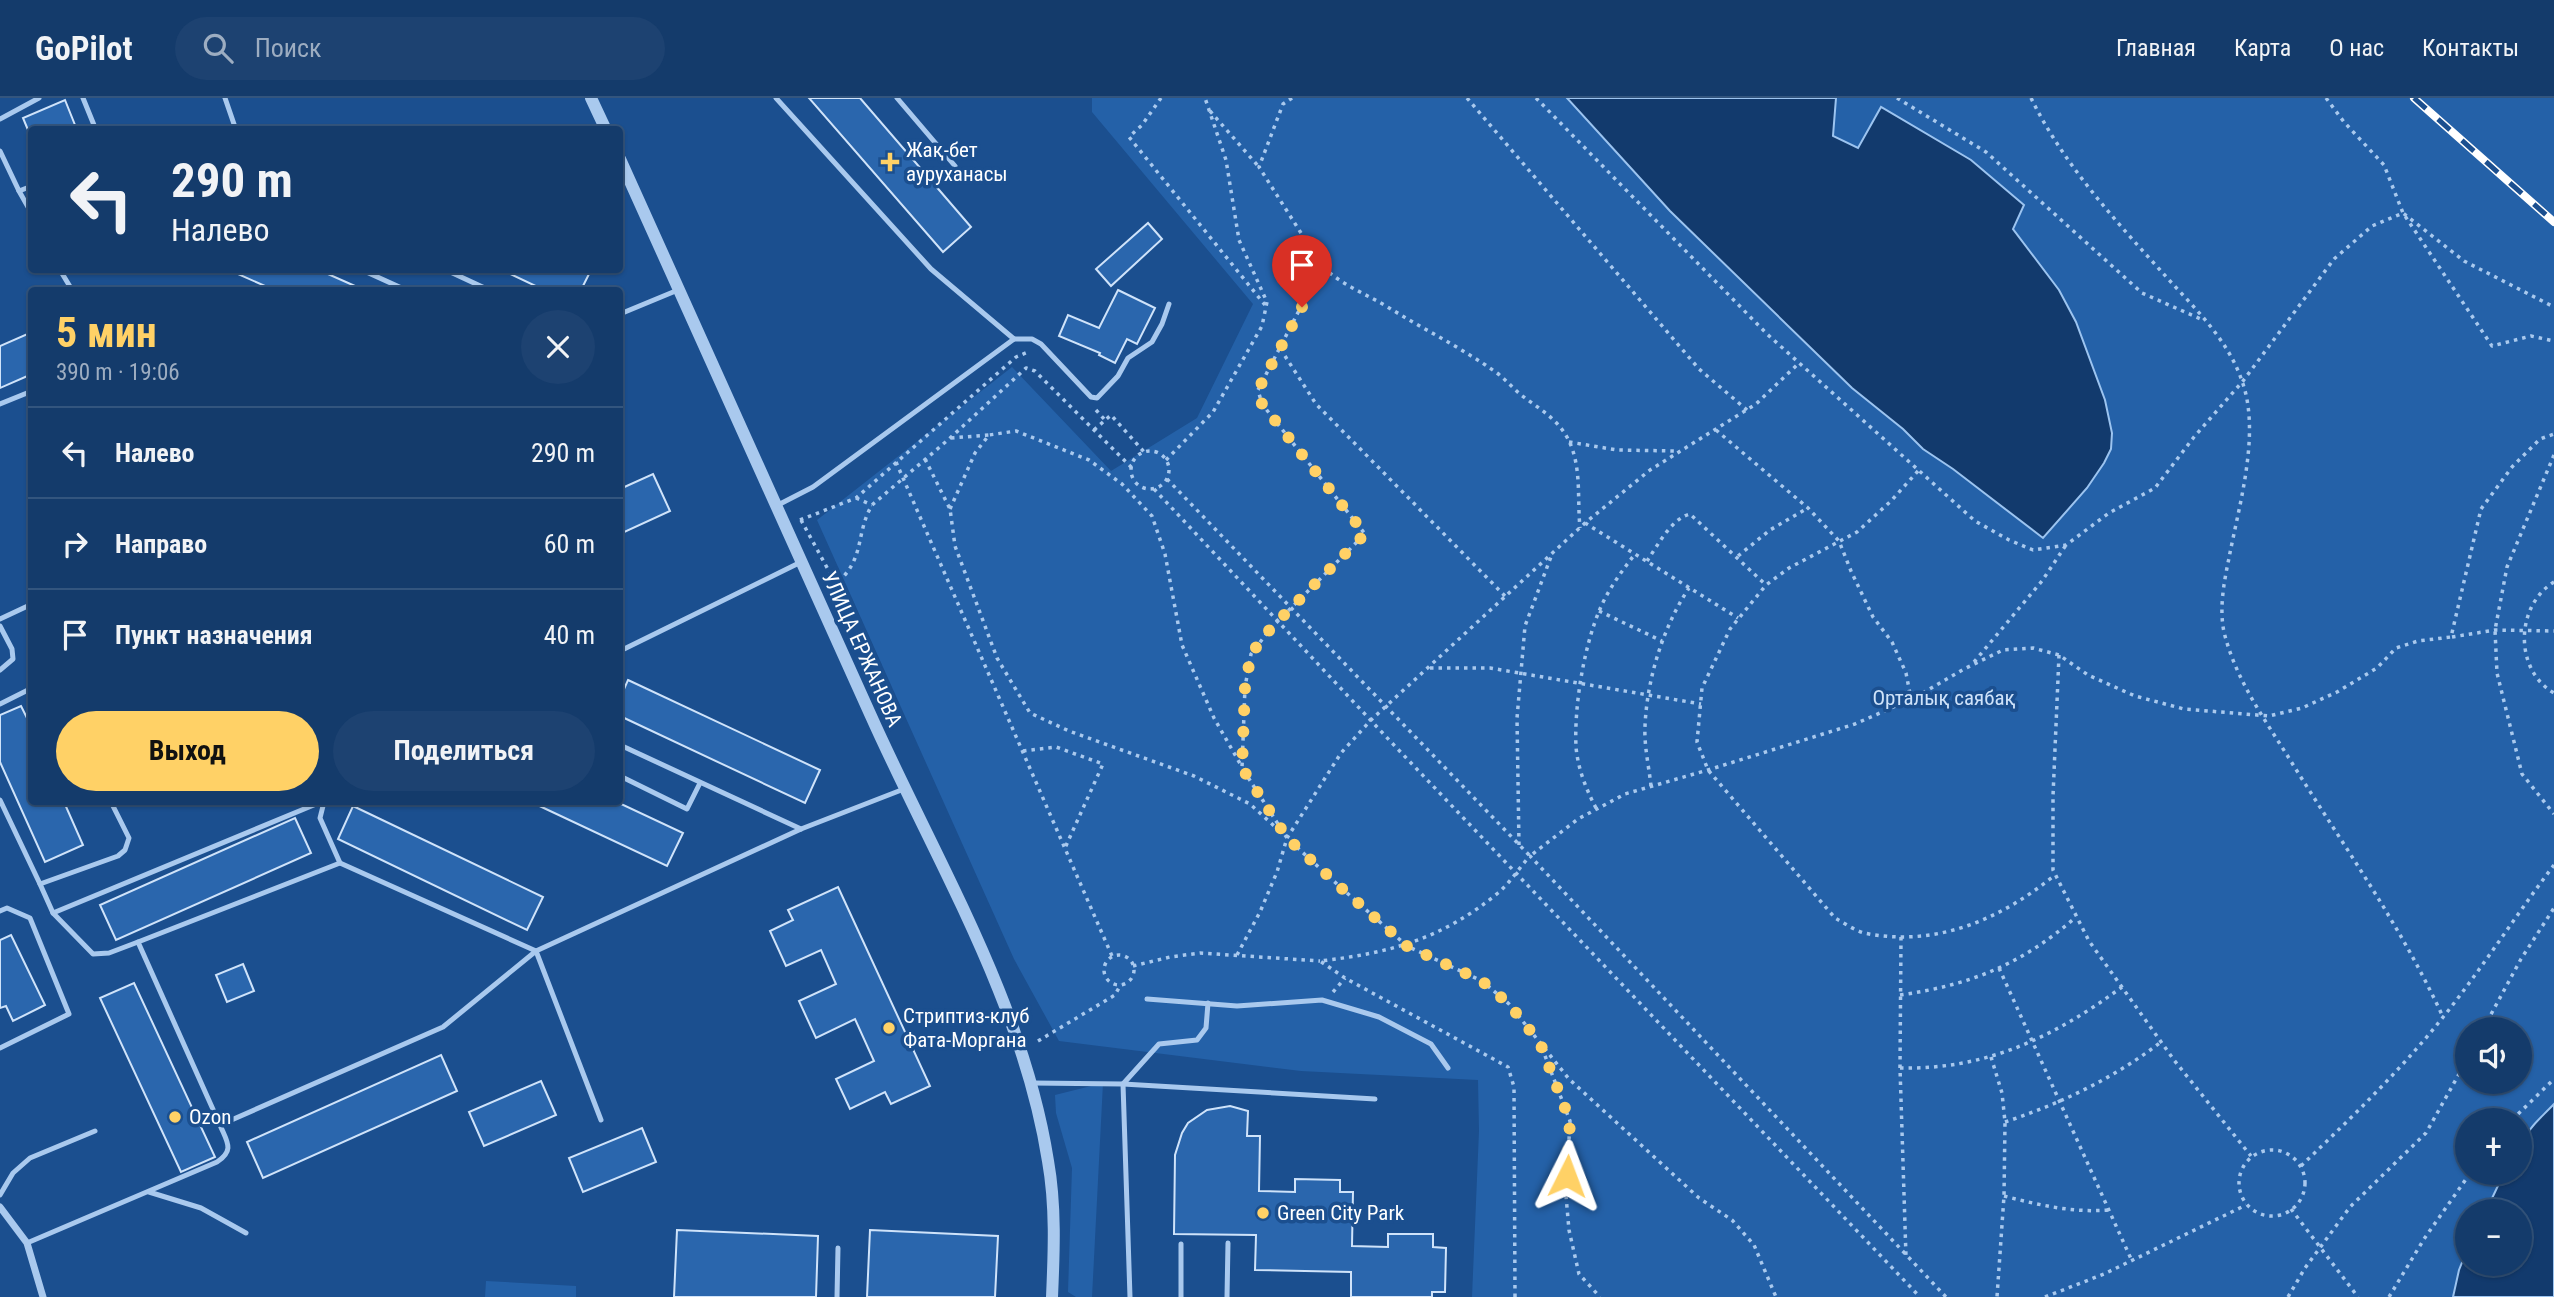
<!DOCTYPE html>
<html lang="ru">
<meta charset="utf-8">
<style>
:root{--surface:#143b6b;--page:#1d4271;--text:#f1f3f6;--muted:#9dadc1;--line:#33557e;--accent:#ffd166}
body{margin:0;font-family:"Roboto Condensed",sans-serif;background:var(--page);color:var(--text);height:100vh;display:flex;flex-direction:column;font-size:26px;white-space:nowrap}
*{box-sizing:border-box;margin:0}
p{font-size:23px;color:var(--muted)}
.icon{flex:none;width:38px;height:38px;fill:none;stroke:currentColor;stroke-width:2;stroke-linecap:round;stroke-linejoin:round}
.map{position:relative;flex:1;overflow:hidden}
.side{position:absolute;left:28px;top:189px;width:595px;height:518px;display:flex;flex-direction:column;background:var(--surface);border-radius:7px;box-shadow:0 2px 5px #0004,0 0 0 2px var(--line)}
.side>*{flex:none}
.hud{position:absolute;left:28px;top:28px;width:595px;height:147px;border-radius:7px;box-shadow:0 2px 5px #0004,0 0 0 2px var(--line);background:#143b6b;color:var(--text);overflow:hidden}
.fabs{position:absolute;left:2455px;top:919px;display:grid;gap:14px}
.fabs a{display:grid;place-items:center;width:77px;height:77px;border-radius:50%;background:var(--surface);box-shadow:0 2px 5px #0004,0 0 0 2px var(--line);font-size:35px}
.pin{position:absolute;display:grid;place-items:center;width:60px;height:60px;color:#fff;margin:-72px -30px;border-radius:50% 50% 50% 0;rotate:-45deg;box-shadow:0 0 7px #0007}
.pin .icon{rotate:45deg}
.me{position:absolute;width:77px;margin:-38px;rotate:3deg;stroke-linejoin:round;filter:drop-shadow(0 0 5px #0008)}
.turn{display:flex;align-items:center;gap:24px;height:147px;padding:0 28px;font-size:32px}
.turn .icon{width:91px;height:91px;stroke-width:2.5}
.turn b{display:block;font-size:49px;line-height:60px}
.round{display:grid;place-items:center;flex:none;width:74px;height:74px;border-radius:37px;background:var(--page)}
.headline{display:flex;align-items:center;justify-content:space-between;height:119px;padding:0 28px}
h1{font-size:42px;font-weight:700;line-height:52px;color:var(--accent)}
.cta{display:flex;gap:14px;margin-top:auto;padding:14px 28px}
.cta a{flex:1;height:80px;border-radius:42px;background:var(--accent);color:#111;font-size:28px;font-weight:700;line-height:80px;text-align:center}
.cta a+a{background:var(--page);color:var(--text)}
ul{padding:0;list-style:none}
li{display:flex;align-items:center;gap:21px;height:91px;padding:0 28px;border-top:2px solid var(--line)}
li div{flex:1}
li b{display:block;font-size:26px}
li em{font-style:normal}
header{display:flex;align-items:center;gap:42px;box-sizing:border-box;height:98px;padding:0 35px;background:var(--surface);border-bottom:2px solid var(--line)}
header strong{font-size:33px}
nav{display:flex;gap:38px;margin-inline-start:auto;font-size:24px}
.search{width:490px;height:63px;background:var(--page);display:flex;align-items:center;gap:18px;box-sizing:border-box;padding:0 24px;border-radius:38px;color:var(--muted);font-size:26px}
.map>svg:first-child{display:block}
.green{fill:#2461a8;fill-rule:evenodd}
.water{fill:#123a6d;stroke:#9cc4f0;stroke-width:2}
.building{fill:#2a66ad;stroke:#cfe3fa;stroke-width:2}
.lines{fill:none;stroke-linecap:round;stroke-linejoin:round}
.path{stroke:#a9c9ee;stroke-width:3.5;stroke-dasharray:3.5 5;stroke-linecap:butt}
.service{stroke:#a9c9ee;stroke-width:5}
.minor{stroke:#a9c9ee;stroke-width:7}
.tertiary{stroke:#a9c9ee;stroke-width:12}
.rail-casing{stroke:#fff;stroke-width:8}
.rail{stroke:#1b4f8f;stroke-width:5;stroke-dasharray:16;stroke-linecap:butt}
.route{stroke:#ffd166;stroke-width:12;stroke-dasharray:0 21.6}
.poi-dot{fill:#ffd166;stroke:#1b4f8f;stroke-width:2.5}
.labels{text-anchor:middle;stroke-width:7;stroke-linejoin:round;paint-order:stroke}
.poi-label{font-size:21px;fill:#fff;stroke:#1b4f8f;text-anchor:start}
.street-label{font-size:21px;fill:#fff;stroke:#1b4f8f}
.park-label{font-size:21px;fill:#cfe3fa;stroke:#1b4f8f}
</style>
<header>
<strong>GoPilot</strong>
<div class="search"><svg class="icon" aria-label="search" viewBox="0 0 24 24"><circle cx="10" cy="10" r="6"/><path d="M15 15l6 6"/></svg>Поиск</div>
<nav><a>Главная</a><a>Карта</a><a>О нас</a><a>Контакты</a></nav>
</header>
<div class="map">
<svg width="2554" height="1199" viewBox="0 0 2554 1199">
<rect width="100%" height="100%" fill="#1b4f8f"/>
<g class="green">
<path d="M1092 0H2554V1199H1472L1479 1033 1478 982 1301 973 1059 943 1014 861 817 422 1012 269 1111 373 1197 320 1253 206 1092 14ZM2468 931H2520V984H2468ZM2468 1022H2520V1074H2468ZM2468 1113H2520V1166H2468Z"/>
<polygon points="1103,985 1092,1199 1076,1199 1068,1194 1072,1070 1056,1015 1055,997"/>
<polygon points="486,1183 576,1188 576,1199 485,1199"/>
</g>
<g class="water">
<polygon points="1567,0 1836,0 1833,38 1858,50 1881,9 1971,62 2024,107 2013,131 2059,192 2076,224 2105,302 2112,335 2111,351 2104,365 2087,390 2043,440 1953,371 1923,351 1903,331 1852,290 1670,113"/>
<path d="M2554 1006V1199H2453L2459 1172 2467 1152 2468 1166H2520V1113H2486L2504 1075 2520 1074C2520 1035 2528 1033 2554 1006Z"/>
</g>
<g class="building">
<polygon points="809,0 860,0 971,129 943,154"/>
<polygon points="65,2 77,32 28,32 23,20"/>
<polygon points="1148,125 1162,141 1111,188 1096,171"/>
<polygon points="229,172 319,172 364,192 274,192"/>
<polygon points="502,172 591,172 581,192 544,192"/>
<polygon points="1118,192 1155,210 1137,246 1127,241 1115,265 1099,257 1100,255 1059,238 1068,217 1099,230"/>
<polygon points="32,234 32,276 0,290 0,248"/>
<polygon points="653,376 670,413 620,436 620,391"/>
<polygon points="628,582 820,672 805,705 620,618 620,600"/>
<polygon points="21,608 32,630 32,704 64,704 83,747 45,764 0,664 0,617"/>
<polygon points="531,704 617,704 683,735 667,768"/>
<polygon points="353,708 543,799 527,832 338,741"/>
<polygon points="295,720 311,755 116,842 100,807"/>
<polygon points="838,789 930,988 891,1006 885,994 850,1011 836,981 874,963 855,921 816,940 799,903 836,886 821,852 786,868 770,833 793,822 788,812"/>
<polygon points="11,837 45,907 13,923 6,908 0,910 0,842"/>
<polygon points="243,866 254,893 227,904 216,877"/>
<polygon points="134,885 215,1059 181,1074 100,900"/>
<polygon points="441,957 457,993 263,1080 247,1044"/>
<polygon points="541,983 556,1017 484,1048 469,1014"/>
<polygon points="1230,1008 1248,1013 1247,1038 1260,1038 1259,1093 1295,1094 1295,1081 1340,1082 1340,1094 1353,1094 1352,1148 1388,1149 1388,1136 1433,1136 1433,1149 1446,1150 1445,1194 1432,1194 1432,1199 1351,1199 1351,1174 1255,1172 1256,1137 1174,1136 1175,1057 1182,1035 1188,1025 1207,1012"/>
<polygon points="642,1030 656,1064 583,1094 569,1060"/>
<polygon points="677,1132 818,1138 816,1199 674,1199"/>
<polygon points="870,1132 998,1138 995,1199 867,1199"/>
</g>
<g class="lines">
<g class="path">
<polyline points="1161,0 1142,27 1129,39 1265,207"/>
<polyline points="1292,0 1283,6 1259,69 1322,168 1258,292 1262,306 1365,436 1271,530 1251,556 1245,589 1242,670 1287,740 1338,787 1407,848 1482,883 1509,906 1569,981 1699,1100 1732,1122 1754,1147 1776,1199"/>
<polyline points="1467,0 1699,271 1747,312"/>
<polyline points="1536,0 1767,236 1975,423 2009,442 2033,452 2066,447 2109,415 2155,390 2194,339 2243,283 2334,161 2372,128 2403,115 2464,163 2554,209"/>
<polyline points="1897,0 1986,54 2142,195 2203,222"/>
<path d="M2031 0C2063 65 2112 119 2161 173 2191 207 2227 239 2242 283 2261 335 2239 407 2229 460 2224 484 2219 510 2224 534 2236 583 2266 623 2292 665 2345 750 2401 828 2443 919"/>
<polyline points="2326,0 2344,24 2384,67 2403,115 2492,248 2531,238 2554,243"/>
<polyline points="1210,13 1259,69"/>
<path d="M1323 169C1342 187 1364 195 1386 208 1423 231 1462 250 1497 275 1506 282 1513 290 1521 297 1538 310 1557 320 1568 341 1582 368 1577 400 1580 430"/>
<polyline points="1285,258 1316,306 1505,498"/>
<polyline points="1096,312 1105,322"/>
<polyline points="1094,332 1111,317 1145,355"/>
<polyline points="1716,332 1808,410 1839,443 1851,473 1873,519 1892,544 1906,575 1911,601"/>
<polyline points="951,340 989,337"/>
<polyline points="1569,344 1617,352 1676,353"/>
<circle cx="1150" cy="372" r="19"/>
<polyline points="2554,357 2507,469 2495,532 2497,575 2522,676 2554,716"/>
<polyline points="925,361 950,411 955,448 997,560 1030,615 1069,633 1194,678 1250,706 1283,736"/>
<polyline points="1166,362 1213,314 1262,228 1267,204 1239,142 1226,62 1205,0"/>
<polyline points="896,364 1112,858"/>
<path d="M1918 373 1891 403 1857 434 1789 470 1766 487 1730 531 1702 590 1697 644 1708 672 1835 820C1844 825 1854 832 1864 835 1936 850 2001 821 2055 777"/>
<polyline points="1167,381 1530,758 1578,721 1625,696 1708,672 1855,626 1916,599 1964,571 2003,552 2033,550 2059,557 2088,577 2135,598 2184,611 2269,618 2302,610 2337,594 2377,570 2396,550 2418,543 2451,539 2481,411 2512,369 2540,341 2554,336"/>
<polyline points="1154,391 1392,645 1920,1199"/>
<polyline points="856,400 872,407"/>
<polyline points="950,411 975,355 989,337 1016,333 1089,362 1122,386 1152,418 1165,456 1182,547 1214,620 1242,669"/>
<polyline points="800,422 856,400 1016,259 1028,254"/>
<path d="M801 422 836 486C866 460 855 436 872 407L949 341 1026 270 1035 273 1132 370"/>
<polyline points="1585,425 1738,520"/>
<polyline points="1738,458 1770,432 1808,410"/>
<path d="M1647 463C1658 447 1671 421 1690 416L1766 487"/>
<path d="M2554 484C2515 508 2514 572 2554 595"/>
<polyline points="1599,513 1662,543"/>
<polyline points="2452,539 2495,532 2554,533"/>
<polyline points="2059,557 2053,698 2053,772 2089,843 2174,962 2251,1058"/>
<polyline points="1974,564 2042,483 2066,447"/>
<polyline points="1430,570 1490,570 1701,606"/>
<polyline points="1023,653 1056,649 1103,666 1065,750"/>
<path d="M1651 688C1649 669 1644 648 1645 628 1647 581 1663 529 1689 490"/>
<path d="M1596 710C1586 691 1578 671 1576 649 1574 608 1584 548 1600 511 1609 490 1622 473 1635 456"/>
<polyline points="1519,747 1517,620 1525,528 1552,456"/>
<polyline points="1901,839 1900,970 1906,1159"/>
<polyline points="1237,857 1260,814 1277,774 1287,740 1341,655 1371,622 1585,425 1650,372 1756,306 1799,265"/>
<circle cx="1119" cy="872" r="15"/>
<polyline points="1133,868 1170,859 1200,855 1320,863"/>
<polyline points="1999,870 2132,1163"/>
<polyline points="1333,894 1345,880"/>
<path d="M1900 897C1971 887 2022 866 2076 819"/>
<polyline points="2483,931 2521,861 2554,810"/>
<polyline points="1038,943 1115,897 1121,886"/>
<polyline points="1542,950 1570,1023 1566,1098 1569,1132 1579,1176 1600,1199"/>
<polyline points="1991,959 2002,995 2005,1024 2004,1098 1997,1199"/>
<path d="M1900 970C1986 972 2054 939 2122 889"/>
<polyline points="2512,1022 2554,981"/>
<path d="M2005 1024C2062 1005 2114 980 2161 944"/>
<circle cx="2272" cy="1085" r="33"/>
<path d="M2301 1068C2351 1020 2401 972 2444 918 2483 869 2516 817 2554 767"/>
<path d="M2004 1098C2039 1107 2073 1115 2109 1112"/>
<polyline points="2291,1111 2358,1199"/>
<path d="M1515 1199 1514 989 1508 969 1345 880 1320 863C1390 855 1442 841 1498 795 1510 785 1519 770 1530 758L1946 1199"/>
<polyline points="2045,1199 2104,1176 2246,1107"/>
<polyline points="2288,1199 2305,1170 2350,1109 2426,1035 2468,960"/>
<polyline points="2389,1199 2424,1141 2471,1074"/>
</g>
<g class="service">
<polyline points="83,0 96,32"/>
<polyline points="225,0 235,29"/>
<polyline points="776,0 931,171 1014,241"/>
<polyline points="897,0 955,68"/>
<polyline points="0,21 39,0"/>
<polyline points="0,53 19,93 32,88"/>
<polyline points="19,93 32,116"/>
<polyline points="60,172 72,192"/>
<polyline points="362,172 406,192"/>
<polyline points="446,172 489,192"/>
<polyline points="620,216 678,192"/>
<polyline points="0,306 32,293"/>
<polyline points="776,408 813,389 1014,241 1032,241 1041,246 1091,299 1097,300 1118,278 1128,260 1152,244 1162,226 1169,206"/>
<polyline points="0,521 32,506"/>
<polyline points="0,528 12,551 13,561 0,572"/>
<polyline points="620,553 801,464"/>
<polyline points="0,606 32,590"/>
<polyline points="620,647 801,731"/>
<polyline points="620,678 687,711 700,685"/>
<polyline points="0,702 40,786"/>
<polyline points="111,704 129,740 125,752 118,758 40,786 53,815 93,856 109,855 138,844"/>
<polyline points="324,704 320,720 340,765"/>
<polyline points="0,813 7,810 30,820 69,916 0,950"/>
<polyline points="53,815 321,704"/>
<polyline points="1147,901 1237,908 1322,902 1379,919 1431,946 1448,970"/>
<polyline points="1032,985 1123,986 1130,1199"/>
<polyline points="1123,986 1375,1001"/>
<polyline points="1123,986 1159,946 1197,942 1206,930 1208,905"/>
<polyline points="601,1022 536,853 443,929 220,1027 138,844 340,765 536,853 801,731 904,691"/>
<polyline points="149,1094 201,1110 246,1135"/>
<polyline points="0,1097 13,1075 30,1060 95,1033"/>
<path d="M27 1145 217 1064C235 1052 227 1044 220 1027"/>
<polyline points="837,1199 838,1150"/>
<polyline points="1181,1199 1181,1146"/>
<polyline points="1227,1199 1228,1145"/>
</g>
<polyline class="minor" points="0,1109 27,1145 43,1199"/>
<g class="tertiary">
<polyline points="591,0 606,32"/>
<path d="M620 61C702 247 787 432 871 618 936 763 1023 904 1048 1063 1056 1108 1054 1154 1052 1199"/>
</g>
<defs>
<polyline id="rail" points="2414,0 2554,124"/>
</defs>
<use href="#rail" class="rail-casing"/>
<use href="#rail" class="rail"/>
</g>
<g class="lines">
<polyline class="route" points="1302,209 1258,292 1262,306 1365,436 1271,530 1251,556 1245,589 1242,670 1287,740 1338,787 1407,848 1482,883 1509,906 1540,945 1570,1023 1567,1078"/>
</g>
<g class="poi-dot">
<path d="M886.5 53.5h7v7h7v7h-7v7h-7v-7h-7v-7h7z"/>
<circle cx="889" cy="930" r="7"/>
<circle cx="175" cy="1019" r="7"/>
<circle cx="1263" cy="1115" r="7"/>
</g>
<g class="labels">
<g class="poi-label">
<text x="906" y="59">Жақ-бет<tspan x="906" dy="24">ауруханасы</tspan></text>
<text x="903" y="925">Стриптиз-клуб<tspan x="903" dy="24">Фата-Моргана</tspan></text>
<text x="189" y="1026">Ozon</text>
<text x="1277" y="1122">Green City Park</text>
</g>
<g class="street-label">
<text transform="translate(862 551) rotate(66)" y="7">УЛИЦА ЕРЖАНОВА</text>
</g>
<g class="park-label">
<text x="1944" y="607">Орталық саябақ</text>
</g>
</g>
</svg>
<div class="fabs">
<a><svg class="icon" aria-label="sound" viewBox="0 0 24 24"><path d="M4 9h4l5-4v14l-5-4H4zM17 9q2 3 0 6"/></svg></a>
<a>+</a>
<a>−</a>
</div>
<div class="pin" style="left:1302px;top:209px;background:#d93025"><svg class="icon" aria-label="arrive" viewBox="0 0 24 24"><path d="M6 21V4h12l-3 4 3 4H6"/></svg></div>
<svg class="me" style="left:1567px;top:1078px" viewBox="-20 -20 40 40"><path d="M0-17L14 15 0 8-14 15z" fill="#ffd166" stroke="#fff" stroke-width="4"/></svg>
<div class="hud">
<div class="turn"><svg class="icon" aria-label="left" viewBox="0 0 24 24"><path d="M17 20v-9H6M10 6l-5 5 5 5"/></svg><div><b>290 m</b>Налево</div></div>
</div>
<section class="side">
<div class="headline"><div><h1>5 мин</h1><p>390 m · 19:06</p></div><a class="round"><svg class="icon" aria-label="close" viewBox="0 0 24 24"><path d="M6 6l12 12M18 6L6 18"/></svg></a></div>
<ul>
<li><svg class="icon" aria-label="left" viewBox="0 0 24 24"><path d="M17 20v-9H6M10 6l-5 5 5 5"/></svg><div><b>Налево</b></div><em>290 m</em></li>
<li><svg class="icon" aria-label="right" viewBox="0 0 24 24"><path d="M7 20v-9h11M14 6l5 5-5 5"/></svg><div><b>Направо</b></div><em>60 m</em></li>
<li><svg class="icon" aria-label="arrive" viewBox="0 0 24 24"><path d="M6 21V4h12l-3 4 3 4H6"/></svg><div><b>Пункт назначения</b></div><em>40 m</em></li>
</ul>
<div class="cta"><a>Выход</a><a>Поделиться</a></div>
</section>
</div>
